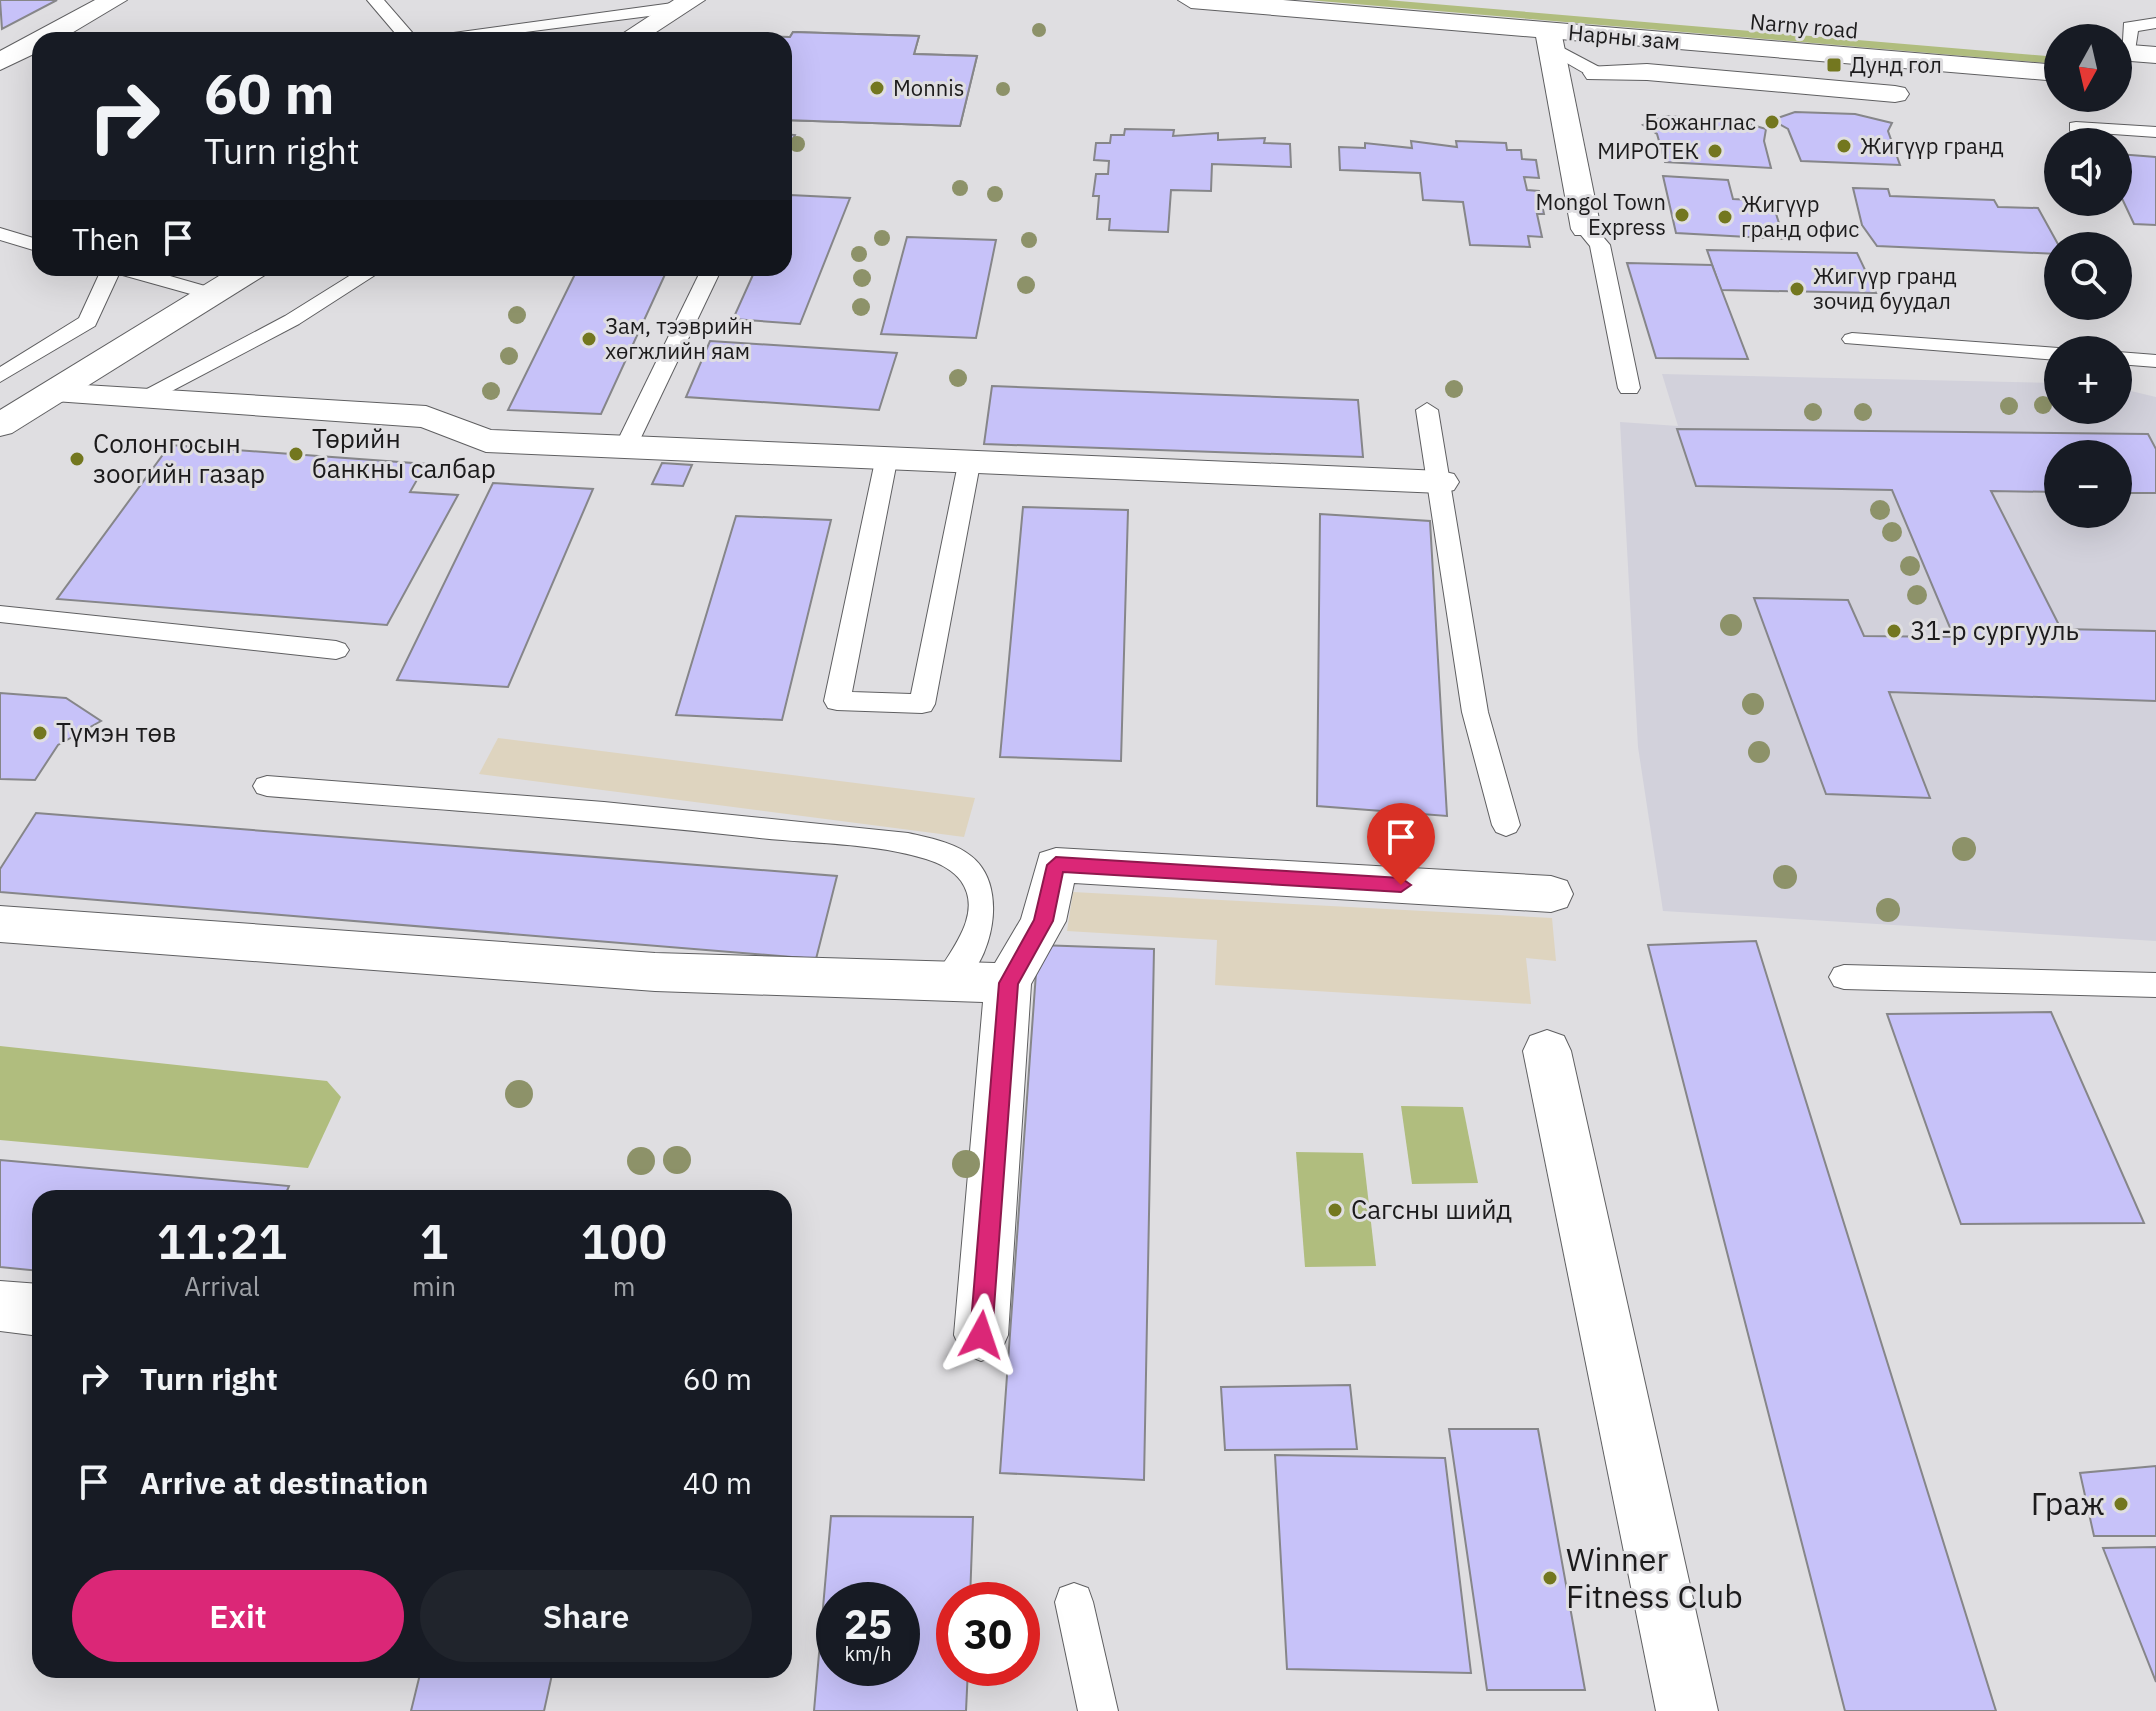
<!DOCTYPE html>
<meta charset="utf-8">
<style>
:root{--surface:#171b24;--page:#20242c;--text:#f1f3f6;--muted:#9ea1a6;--accent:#db2777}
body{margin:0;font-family:"IBM Plex Sans",sans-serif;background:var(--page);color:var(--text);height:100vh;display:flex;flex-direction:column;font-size:30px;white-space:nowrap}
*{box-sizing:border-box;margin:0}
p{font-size:26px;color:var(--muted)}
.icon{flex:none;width:44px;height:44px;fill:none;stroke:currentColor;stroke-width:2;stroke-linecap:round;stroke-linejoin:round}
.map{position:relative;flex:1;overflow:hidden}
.sheet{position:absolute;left:32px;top:1190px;width:760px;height:488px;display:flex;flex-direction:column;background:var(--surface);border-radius:24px;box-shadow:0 8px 32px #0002}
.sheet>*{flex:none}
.hud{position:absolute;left:32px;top:32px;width:760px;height:244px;border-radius:24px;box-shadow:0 8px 32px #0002;background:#171b24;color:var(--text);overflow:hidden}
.needle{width:52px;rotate:188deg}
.tools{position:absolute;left:2044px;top:24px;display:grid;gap:16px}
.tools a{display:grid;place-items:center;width:88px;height:88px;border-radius:50%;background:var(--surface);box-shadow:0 8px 32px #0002;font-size:40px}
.speed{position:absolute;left:816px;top:1582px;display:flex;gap:16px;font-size:40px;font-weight:700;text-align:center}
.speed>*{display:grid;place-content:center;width:104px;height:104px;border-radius:50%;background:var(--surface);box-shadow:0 8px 32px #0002;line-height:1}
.speed small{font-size:20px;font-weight:400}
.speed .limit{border:12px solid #d22;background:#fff;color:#111}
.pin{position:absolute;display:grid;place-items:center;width:68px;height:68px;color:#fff;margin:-82px -34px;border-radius:50% 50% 50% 0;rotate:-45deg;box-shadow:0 0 8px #0007}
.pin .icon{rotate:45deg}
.me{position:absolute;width:88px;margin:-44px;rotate:5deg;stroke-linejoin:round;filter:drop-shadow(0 0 6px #0008)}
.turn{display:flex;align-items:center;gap:28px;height:168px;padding:0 40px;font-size:36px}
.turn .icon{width:104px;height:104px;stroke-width:2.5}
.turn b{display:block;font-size:56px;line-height:68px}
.then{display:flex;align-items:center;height:76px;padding:0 40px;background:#0003;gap:16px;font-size:30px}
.eta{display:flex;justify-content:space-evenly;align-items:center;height:136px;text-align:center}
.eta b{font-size:48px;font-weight:600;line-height:56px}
.primary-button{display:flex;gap:16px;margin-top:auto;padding:16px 40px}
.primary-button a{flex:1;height:92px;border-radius:48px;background:var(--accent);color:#fff;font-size:32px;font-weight:600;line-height:92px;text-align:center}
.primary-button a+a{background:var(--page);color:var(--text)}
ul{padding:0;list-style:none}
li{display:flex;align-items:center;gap:24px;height:104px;padding:0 40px}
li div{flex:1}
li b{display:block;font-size:30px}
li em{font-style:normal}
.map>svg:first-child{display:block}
.built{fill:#d2d1db;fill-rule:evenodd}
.industrial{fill:#ded4bf}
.green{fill:#b0bd7e}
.building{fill:#c7c2f9;stroke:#868689;stroke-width:2;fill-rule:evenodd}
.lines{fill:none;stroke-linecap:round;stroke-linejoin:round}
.service-casing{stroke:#5f5f61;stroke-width:2}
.minor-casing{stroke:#5f5f61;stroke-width:2}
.tertiary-casing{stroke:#5f5f61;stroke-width:2}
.primary-casing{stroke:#5f5f61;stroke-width:2}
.trunk-casing{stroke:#5f5f61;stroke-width:2}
.service{fill:#fff;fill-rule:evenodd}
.minor{fill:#fff;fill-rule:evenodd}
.tertiary{fill:#fff;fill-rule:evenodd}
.primary{fill:#fff;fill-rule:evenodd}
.trunk{fill:#fff;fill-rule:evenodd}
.tree{fill:#8d9269}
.route{fill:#db2777;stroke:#8e194d;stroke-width:2}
.poi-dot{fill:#73771f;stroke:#dfdee1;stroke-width:3}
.labels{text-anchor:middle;stroke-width:6;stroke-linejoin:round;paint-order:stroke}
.far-street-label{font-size:22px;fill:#1c1b1c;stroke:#dfdee1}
.far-poi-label{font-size:22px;fill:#1c1b1c;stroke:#dfdee1;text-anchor:start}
.poi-label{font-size:26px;fill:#1c1b1c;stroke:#dfdee1;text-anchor:start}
.near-poi-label{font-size:32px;fill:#1c1b1c;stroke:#dfdee1;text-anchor:end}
</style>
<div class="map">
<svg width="2156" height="1711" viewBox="0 0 2156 1711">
<rect width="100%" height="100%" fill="#dfdee1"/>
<path class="built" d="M1662 374 2058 383V410H2118V388L2156 397V941L1663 911 1638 747 1620 422 1678 426ZM2058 454H2118V514H2058Z"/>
<g class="industrial">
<polygon points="498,738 975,798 964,837 479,774"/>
<polygon points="1073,892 1552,918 1556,961 1526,958 1531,1004 1215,985 1217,940 1067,931"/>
</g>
<g class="green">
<polygon points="1308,0 1387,0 2058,57 2058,64"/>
<polygon points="0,1046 327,1081 341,1097 308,1168 0,1140"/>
<polygon points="1401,1106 1463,1107 1478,1183 1412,1184"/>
<polygon points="1296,1152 1363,1153 1376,1266 1305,1267"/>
</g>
<g class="building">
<polygon points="0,0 57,0 2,29"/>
<polygon points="793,32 919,36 914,54 977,56 960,126 784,120 784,40 740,40 742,36 790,37"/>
<polygon points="793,32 919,36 914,54 977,56 960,126 784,120 784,40 740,40 742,36 790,37"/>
<polygon points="1795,112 1855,114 1892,123 1888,131 1900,165 1801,161 1788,129 1772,120"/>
<polygon points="1665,116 1735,120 1766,129 1764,141 1771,168 1665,162 1657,134 1643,125"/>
<polygon points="1125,129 1174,130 1173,136 1218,133 1218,140 1265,138 1264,143 1290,144 1291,167 1212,164 1211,191 1171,190 1168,232 1109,230 1110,219 1097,219 1099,196 1093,196 1096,174 1108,174 1109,161 1094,160 1096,143 1110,143 1111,135 1124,135"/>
<polygon points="784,134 795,135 784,161"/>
<polygon points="1411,141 1457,147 1456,141 1506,143 1507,150 1521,150 1522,159 1536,160 1539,178 1524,177 1527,190 1539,191 1544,214 1537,214 1542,237 1528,236 1530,247 1470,245 1463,202 1423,200 1420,173 1340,170 1339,147 1365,148 1365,143 1412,148"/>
<polygon points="2118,154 2156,157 2156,225 2134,224 2118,190"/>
<polygon points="1663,176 1728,180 1733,199 1772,201 1784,239 1676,233"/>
<polygon points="1853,188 1888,189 1890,196 1994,200 1998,207 2038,208 2059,246 2058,254 1877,246 1862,225"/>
<polygon points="790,195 850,198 800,324 733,319 756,268 784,268 784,208"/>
<polygon points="907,237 996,240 976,338 881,334"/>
<polygon points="1707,250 1857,253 1876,293 1721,290"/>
<polygon points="1627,263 1712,265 1748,359 1656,358"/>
<polygon points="578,268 668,268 601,414 508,410"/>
<polygon points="710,341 897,353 879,410 686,397"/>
<polygon points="992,386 1358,400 1363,457 984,444"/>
<polygon points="1677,429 2148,434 2156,449 2156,493 2118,493 2118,454 2058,454 2058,492 1991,491 2061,629 2156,631 2156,701 1889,692 1930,798 1826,794 1754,598 1848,600 1864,636 1954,637 1892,490 1696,486"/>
<polygon points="170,445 426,464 410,492 458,495 387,625 57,599"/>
<polygon points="662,463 692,465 683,486 652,484"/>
<polygon points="493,483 593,489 508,687 397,680"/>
<polygon points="1023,507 1128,510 1121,761 1000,757"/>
<polygon points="1320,514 1430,521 1447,816 1317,806"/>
<polygon points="736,516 831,520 782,720 676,715"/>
<polygon points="0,693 66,698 101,721 58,745 35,780 0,779"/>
<polygon points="36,813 837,876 816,959 0,892 0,869"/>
<polygon points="1756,941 1996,1711 1845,1711 1648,945"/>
<polygon points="1038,945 1154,949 1144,1480 1000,1473"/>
<polygon points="2051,1012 2144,1223 1961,1224 1887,1014"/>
<polygon points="0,1160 289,1186 284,1198 40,1198 40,1271 0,1267"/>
<polygon points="1350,1385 1357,1449 1225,1450 1221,1387"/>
<polygon points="1449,1429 1538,1429 1585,1690 1487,1690"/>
<polygon points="1275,1455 1445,1458 1471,1673 1287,1669"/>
<polygon points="2156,1466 2156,1536 2094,1536 2080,1473"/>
<path d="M831 1516 973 1517 970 1600H954V1668H968L966 1711H814ZM834 1600H902V1668H834Z"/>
<polygon points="2156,1547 2156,1682 2103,1548"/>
<polygon points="421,1670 553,1670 544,1711 411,1711"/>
</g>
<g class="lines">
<defs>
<g id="service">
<polygon points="367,0 384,0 417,38 680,2 688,7 680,12 463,40 401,40"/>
<polygon points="2156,18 2156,28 2138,31 2134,57 2122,57 2124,23"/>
<polygon points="1552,42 1603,69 1606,73 1603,77 1591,77 1546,51 1546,43"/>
<polygon points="2076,122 2156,127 2156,137 2070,131 2070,123"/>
<polygon points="1586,223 1593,225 1610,245 1640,388 1637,393 1621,393 1618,388 1590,246 1576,229"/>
<polygon points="0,228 40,240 40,252 0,240"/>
<polygon points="102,268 142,268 219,290 222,294 212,300 119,274 95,326 0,382 0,367 79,318"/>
<polygon points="362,268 386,268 299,324 147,404 139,406 128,399 285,316"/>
<polygon points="702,268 722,268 636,448 625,455 617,453 614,448"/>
<polygon points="1852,333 2058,348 2066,350 2058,350 2058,360 1845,343 1842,339 1845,335"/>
<polygon points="2118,352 2156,355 2156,367 2118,364"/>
<polygon points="1427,403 1438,410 1488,712 1520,825 1516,832 1506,836 1496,832 1492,825 1462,712 1416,410"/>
<polygon points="886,454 897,461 852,692 911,694 958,464 969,457 980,464 935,704 931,711 922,713 837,710 828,708 824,701 875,461"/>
<polygon points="0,606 336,641 345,644 349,650 345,656 336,659 0,622"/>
<path d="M267 776 604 802 908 833C929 838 954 842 971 856 1020 894 978 1003 937 990L933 981C947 954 985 915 961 881 953 870 939 863 926 859 871 842 808 844 751 837 590 819 429 809 267 796L257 793 253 786 257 779Z"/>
<polygon points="1844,965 2156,973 2156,997 1844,989 1834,986 1829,977 1834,968"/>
<polygon points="1074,1583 1088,1588 1093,1602 1118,1711 1078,1711 1055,1602 1060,1588"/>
</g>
<g id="minor">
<polygon points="1548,23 1561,31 1601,229 1597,235 1575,235 1571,229 1535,31"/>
<polygon points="1647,64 1895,86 1905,88 1909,94 1905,100 1895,102 1647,80 1587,79 1583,73 1587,67"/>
<polygon points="52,383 426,406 491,430 1441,471 1454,474 1459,482 1454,490 1441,493 486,452 421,427 40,400 35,393 40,386"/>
<polygon points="1056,848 1551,876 1567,881 1573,894 1567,907 1551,912 1074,883 1066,921 1031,984 1008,1335 1000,1353 981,1361 962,1353 954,1335 983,1002 655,991 0,942 0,906 655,953 995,963 1021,919 1040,853"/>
<polygon points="1547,1030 1564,1036 1571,1051 1718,1711 1656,1711 1523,1051 1530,1036"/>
<polygon points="0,1281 40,1284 40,1336 0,1331"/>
</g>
<g id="tertiary">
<polygon points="674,0 705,0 644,40 613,40"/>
<polygon points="232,268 270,268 265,275 12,433 0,436 0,410"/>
</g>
<g id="primary">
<polygon points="1178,0 1283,0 2058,65 2058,81 1191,8"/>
<polygon points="2118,44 2156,47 2156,63 2118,60"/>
</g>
<polygon id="trunk" points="95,0 127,0 60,40 40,40 40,51 0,70 0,51"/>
</defs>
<use href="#service" class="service-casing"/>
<use href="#minor" class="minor-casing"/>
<use href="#tertiary" class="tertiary-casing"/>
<use href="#primary" class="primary-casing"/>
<use href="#trunk" class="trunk-casing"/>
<use href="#service" class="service"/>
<use href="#minor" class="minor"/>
<use href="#tertiary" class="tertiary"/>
<use href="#primary" class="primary"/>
<use href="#trunk" class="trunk"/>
</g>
<g class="tree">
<circle cx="1039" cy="30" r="7"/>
<circle cx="1003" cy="89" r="7"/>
<circle cx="797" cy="144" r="8"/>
<circle cx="960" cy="188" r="8"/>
<circle cx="995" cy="194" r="8"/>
<circle cx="882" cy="238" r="8"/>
<circle cx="1029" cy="240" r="8"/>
<circle cx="859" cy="254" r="8"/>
<circle cx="862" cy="278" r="9"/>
<circle cx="1026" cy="285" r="9"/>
<circle cx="861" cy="307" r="9"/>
<circle cx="517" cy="315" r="9"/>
<circle cx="509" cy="356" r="9"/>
<circle cx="958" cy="378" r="9"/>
<circle cx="1454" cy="389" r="9"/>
<circle cx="491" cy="391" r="9"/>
<circle cx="2043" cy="405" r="9"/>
<circle cx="2009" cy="406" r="9"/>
<circle cx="1813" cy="412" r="9"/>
<circle cx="1863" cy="412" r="9"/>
<circle cx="1880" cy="510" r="10"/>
<circle cx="1892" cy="532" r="10"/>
<circle cx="1910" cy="566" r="10"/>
<circle cx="1917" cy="595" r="10"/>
<circle cx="1731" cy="625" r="11"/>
<circle cx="1753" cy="704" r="11"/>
<circle cx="1759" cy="752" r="11"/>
<circle cx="1964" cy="849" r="12"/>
<circle cx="1785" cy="877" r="12"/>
<circle cx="1888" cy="910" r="12"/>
<circle cx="519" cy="1094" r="14"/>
<circle cx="677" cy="1160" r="14"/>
<circle cx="641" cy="1161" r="14"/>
<circle cx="966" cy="1164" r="14"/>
</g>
<polygon class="route" points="1056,857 1401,878 1411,885 1401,892 1063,872 1053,921 1018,984 992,1335 989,1342 981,1346 973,1342 970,1335 999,983 1034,920 1047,865"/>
<g class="poi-dot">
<rect x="1826" y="57" width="16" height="16" rx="4"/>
<circle cx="877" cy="88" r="8"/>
<circle cx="1772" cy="122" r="8"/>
<circle cx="1844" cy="146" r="8"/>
<circle cx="1715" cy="151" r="8"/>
<circle cx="1682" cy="215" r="8"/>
<circle cx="1725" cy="217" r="8"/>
<circle cx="1797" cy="289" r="8"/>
<circle cx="589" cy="339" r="8"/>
<circle cx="296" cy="454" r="8"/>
<circle cx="77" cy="459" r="8"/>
<circle cx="1894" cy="631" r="8"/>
<circle cx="40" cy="733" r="8"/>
<circle cx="1335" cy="1210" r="8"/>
<circle cx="2121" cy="1504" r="8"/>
<circle cx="1550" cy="1578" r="8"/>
</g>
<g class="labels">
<g class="far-street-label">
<text transform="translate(1804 26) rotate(5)" y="8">Narny road</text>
<text transform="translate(1624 37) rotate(5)" y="8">Нарны зам</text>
</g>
<g class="far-poi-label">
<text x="1850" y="73">Дунд гол</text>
<text x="893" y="96">Monnis</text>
<text x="1756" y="130" text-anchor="end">Божанглас</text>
<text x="1860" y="154">Жигүүр гранд</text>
<text x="1699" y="159" text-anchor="end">МИРОТЕК</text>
<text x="1666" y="210" text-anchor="end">Mongol Town<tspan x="1666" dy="25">Express</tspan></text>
<text x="1741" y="212">Жигүүр<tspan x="1741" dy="25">гранд офис</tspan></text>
<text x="1813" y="284">Жигүүр гранд<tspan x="1813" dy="25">зочид буудал</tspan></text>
<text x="605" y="334">Зам, тээврийн<tspan x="605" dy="25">хөгжлийн яам</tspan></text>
</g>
<g class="poi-label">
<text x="312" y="448">Төрийн<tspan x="312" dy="30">банкны салбар</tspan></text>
<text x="93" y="453">Солонгосын<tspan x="93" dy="30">зоогийн газар</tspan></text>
<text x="1910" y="640">31-р сургууль</text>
<text x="56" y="742">Түмэн төв</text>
<text x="1351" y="1219">Сагсны шийд</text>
</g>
<g class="near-poi-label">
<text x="2105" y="1515">Граж</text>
<text x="1566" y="1571" text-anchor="start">Winner<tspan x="1566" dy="37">Fitness Club</tspan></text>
</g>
</g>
</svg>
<div class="tools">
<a><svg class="needle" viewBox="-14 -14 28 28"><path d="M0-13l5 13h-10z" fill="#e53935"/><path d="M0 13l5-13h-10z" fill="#9ea1a6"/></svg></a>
<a><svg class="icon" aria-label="sound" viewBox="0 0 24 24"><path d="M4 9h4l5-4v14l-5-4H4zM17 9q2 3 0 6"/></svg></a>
<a><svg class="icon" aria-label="search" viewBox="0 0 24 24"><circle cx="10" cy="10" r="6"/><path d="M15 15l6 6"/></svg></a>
<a>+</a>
<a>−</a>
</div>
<div class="speed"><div>25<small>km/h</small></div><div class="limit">30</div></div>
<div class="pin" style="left:1401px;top:885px;background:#d93025"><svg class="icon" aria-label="arrive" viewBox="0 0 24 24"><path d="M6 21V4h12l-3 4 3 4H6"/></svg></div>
<svg class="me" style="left:981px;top:1335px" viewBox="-20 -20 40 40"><path d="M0-17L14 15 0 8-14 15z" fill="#db2777" stroke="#fff" stroke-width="4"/></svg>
<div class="hud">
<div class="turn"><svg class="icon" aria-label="right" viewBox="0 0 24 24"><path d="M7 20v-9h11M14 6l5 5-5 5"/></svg><div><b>60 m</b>Turn right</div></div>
<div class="then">Then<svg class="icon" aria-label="arrive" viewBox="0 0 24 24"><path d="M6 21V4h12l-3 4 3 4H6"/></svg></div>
</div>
<section class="sheet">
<div class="eta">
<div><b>11:21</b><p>Arrival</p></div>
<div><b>1</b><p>min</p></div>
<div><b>100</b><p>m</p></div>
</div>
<ul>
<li><svg class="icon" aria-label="right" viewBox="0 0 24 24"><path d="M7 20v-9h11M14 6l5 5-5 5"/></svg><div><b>Turn right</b></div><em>60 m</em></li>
<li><svg class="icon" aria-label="arrive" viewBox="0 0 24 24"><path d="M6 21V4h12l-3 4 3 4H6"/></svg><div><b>Arrive at destination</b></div><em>40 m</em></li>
</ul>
<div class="primary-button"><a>Exit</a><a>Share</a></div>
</section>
</div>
